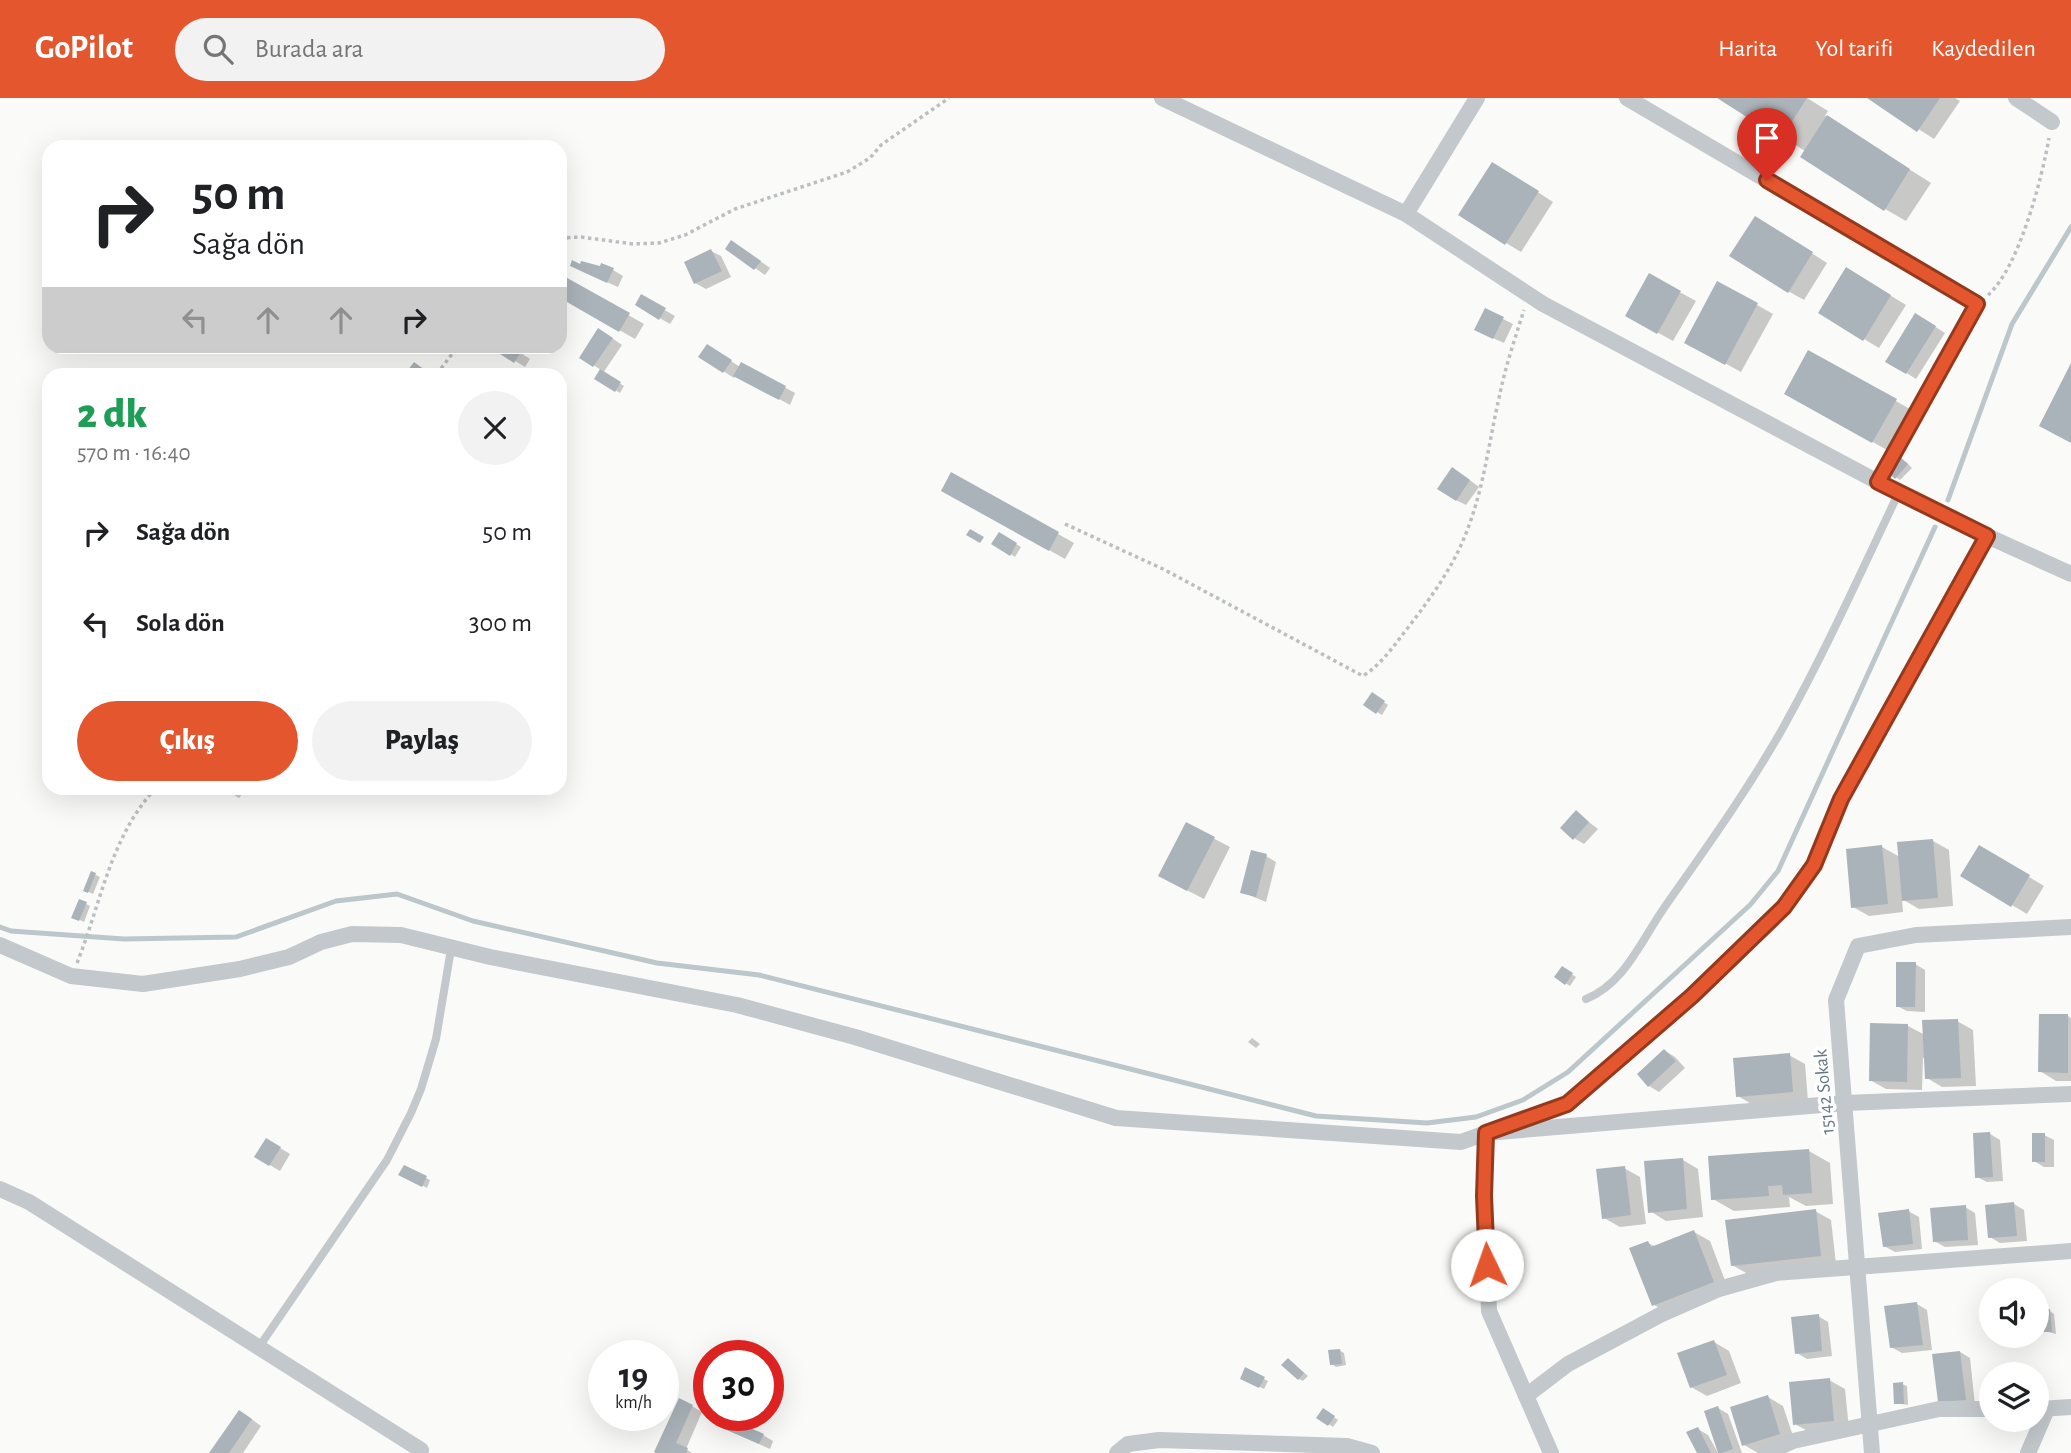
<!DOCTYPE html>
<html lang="tr">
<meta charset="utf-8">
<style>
:root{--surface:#fff;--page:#f2f2f2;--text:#202124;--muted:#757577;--accent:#e4572e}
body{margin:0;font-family:"Alegreya Sans",sans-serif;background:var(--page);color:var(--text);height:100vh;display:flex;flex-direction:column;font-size:26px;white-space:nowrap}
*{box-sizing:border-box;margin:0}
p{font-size:23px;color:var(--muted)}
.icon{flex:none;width:38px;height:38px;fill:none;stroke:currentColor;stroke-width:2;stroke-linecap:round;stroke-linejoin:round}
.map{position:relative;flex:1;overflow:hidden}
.panel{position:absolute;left:42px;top:270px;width:525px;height:427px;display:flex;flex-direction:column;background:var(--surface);border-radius:21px;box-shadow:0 7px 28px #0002}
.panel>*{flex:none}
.top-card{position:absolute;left:42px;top:42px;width:525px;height:214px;border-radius:21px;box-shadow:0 7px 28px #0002;background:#fff;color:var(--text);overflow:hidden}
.controls{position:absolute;left:1979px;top:1180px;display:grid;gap:14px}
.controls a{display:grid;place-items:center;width:70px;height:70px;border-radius:50%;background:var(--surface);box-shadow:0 7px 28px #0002;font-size:35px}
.speed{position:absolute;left:588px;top:1242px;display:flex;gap:14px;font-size:35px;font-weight:700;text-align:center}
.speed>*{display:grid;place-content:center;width:91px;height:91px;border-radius:50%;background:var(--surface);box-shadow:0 7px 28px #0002;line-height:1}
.speed small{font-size:18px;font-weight:400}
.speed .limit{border:10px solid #d22;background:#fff;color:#111}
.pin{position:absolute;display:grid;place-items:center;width:60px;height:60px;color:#fff;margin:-72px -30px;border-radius:50% 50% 50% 0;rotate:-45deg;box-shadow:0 0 7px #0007}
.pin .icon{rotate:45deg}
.me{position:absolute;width:77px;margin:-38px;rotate:357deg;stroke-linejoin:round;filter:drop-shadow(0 0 5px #0008)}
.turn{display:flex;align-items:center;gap:24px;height:147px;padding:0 35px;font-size:32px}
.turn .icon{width:91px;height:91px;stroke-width:2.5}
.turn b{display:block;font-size:49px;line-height:60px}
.lanes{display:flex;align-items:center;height:66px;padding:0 35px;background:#0003;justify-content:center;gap:35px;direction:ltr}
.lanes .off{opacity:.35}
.round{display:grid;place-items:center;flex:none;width:74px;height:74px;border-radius:37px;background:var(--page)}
.overview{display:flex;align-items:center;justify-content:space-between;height:119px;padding:0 35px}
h1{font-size:42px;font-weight:800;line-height:52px;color:#1e9e55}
.button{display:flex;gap:14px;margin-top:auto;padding:14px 35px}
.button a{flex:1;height:80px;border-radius:42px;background:var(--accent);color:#fff;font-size:28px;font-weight:800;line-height:80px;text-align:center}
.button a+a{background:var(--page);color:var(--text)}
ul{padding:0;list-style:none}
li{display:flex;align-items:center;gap:21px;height:91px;padding:0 35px}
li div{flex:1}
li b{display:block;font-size:26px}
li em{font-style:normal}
header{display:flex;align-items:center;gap:42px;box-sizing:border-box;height:98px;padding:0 35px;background:var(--accent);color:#fff}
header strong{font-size:33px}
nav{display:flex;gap:38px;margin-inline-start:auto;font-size:24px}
.search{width:490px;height:63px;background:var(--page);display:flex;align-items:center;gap:18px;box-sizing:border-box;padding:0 24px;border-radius:38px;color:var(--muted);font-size:26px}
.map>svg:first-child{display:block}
.shadow{fill:#0003}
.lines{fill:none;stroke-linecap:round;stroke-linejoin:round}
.stream{stroke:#bbc7cb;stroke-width:5}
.building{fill:#aab3b9}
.path{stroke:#bbbfc2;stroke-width:3.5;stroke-dasharray:3.5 3.5;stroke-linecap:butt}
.lane{stroke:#c3c8cc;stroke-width:8}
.street{stroke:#c3c8cc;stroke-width:16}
.route-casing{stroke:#94391e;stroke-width:18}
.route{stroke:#e4572e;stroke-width:12}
.labels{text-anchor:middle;stroke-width:7;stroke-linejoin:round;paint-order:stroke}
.street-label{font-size:19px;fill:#657683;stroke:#fff}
</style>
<header>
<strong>GoPilot</strong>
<div class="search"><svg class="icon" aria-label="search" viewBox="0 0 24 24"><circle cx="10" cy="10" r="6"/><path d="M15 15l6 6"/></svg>Burada ara</div>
<nav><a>Harita</a><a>Yol tarifi</a><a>Kaydedilen</a></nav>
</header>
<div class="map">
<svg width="2071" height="1355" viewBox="0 0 2071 1355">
<rect width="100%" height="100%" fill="#fafaf8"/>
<g class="shadow">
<polygon points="1720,0 1807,0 1828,13 1825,18 1931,85 1906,123 1885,111 1805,53"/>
<polygon points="1870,0 1955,0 1960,3 1934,41"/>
<polygon points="1508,75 1553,104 1521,154 1506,145"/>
<polygon points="1771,129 1827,165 1804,202 1788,193"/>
<polygon points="742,150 770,170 765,177 727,151"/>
<polygon points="711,153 721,158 731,179 706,191 695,185"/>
<polygon points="613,172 623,178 618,189 582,173"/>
<polygon points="560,178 644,226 635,241 560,198"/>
<polygon points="1650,178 1696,203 1673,243 1628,218"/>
<polygon points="1862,180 1906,207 1879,250 1864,241"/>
<polygon points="1718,185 1773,216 1741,274 1686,244"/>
<polygon points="642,199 675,218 670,226 637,207"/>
<polygon points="1485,212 1513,226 1504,245 1486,237"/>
<polygon points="1926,223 1945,235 1916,281 1888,263"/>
<polygon points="609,238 622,247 603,275 624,288 620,295 596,280 601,272 581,259"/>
<polygon points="491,248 510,248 530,261 525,269"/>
<polygon points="717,254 740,269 742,266 795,295 790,307 736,277 734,280 701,259"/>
<polygon points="1809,254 1917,315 1894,356 1786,295"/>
<polygon points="1905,363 1912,370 1900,382 1896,379"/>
<polygon points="952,376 1074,445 1065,461 943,392"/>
<polygon points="1463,377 1479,389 1466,407 1456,402"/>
<polygon points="1000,436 1021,449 1015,459 994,445"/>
<polygon points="1372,596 1388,607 1382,617 1366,607"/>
<polygon points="223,690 247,690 239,700"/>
<polygon points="1576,714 1598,731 1584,746 1574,740"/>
<polygon points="1186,726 1230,749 1204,801 1175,786"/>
<polygon points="1933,743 1949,752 1953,808 1919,811 1902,801 1903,814 1869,818 1853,809 1882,749 1900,759"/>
<polygon points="1980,749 2044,788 2027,816 1962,777"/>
<polygon points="1266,758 1276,764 1266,804 1242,794"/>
<polygon points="92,775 100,779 93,796 85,792"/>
<polygon points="86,806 90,808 84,824 78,821"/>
<polygon points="1915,866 1925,872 1925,914 1907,913 1897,908"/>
<polygon points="1562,870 1576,879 1570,888 1556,879"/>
<polygon points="2068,918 2071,920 2071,983 2056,983 2040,973"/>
<polygon points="1957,923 1973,932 1976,988 1942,989 1927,980 1926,960 1923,960 1922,992 1886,991 1870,982 1872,926 1908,928 1925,937"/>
<polygon points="1252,940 1260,946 1256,950 1248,944"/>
<polygon points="1665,953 1675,959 1685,970 1659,994 1649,988 1639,976"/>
<polygon points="1789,957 1805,966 1808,1003 1753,1007 1738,998"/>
<polygon points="1990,1036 2000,1042 2003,1083 1987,1084 1977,1079"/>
<polygon points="2044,1037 2054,1042 2054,1069 2044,1069 2034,1063"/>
<polygon points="267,1042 290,1056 280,1073 256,1059"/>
<polygon points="1809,1053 1830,1065 1833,1106 1806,1108 1789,1099 1790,1109 1734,1113 1713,1101"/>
<polygon points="1683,1062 1698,1071 1703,1119 1666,1123 1650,1113"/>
<polygon points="404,1069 430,1082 427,1090 401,1076"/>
<polygon points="1624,1070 1640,1079 1646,1126 1620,1129 1604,1120"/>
<polygon points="2014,1106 2024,1112 2027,1143 2000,1145 1990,1139"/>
<polygon points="1965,1109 1975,1115 1978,1147 1945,1149 1934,1143"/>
<polygon points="1815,1113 1831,1122 1836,1166 1748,1176 1732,1167"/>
<polygon points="1908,1113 1919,1119 1922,1151 1895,1154 1884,1148"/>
<polygon points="1694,1134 1710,1143 1729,1193 1670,1216 1654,1207 1648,1145 1656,1149"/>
<polygon points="1917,1206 1927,1212 1932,1252 1902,1255 1891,1249"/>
<polygon points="2050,1213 2054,1216 2056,1236 2045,1233"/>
<polygon points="1818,1218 1828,1224 1832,1258 1807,1261 1797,1255"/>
<polygon points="1714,1244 1729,1253 1741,1285 1707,1298 1691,1289"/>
<polygon points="1339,1252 1344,1255 1346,1267 1336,1269 1332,1266"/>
<polygon points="1960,1254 1970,1260 1975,1307 1939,1303"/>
<polygon points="1292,1264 1308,1278 1303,1283 1299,1281"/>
<polygon points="1246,1272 1268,1283 1264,1291 1242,1280"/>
<polygon points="1829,1282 1845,1291 1849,1331 1811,1335 1795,1326"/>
<polygon points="1902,1286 1907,1288 1908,1307 1895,1305"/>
<polygon points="1768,1299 1783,1308 1795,1344 1758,1355 1744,1347"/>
<polygon points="692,1308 702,1314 686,1351 692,1355 659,1355"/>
<polygon points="1718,1310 1728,1316 1742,1355 1721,1355"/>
<polygon points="1324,1312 1338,1322 1333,1329 1319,1319"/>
<polygon points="250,1320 261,1328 243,1355 211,1355"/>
<polygon points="1698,1331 1708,1337 1718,1355 1699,1355"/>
<polygon points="728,1332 763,1337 773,1343 770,1351"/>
</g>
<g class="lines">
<g class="stream">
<polyline points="1948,402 2012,226 2071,129"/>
<polyline points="0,829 11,833 124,841 236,839 336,803 397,796 473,823 657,865 759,877 1316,1018 1427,1025 1476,1019 1523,1002 1568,974 1750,807 1778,773 1935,429"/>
</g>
</g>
<g class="building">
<polygon points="1717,0 1807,0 1781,41"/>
<polygon points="1867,0 1940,0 1917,34"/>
<polygon points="1827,17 1910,71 1884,113 1800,59"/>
<polygon points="1492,64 1539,93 1505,147 1458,117"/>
<polygon points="1755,118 1813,154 1788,195 1729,158"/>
<polygon points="731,142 761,163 754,172 725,151"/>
<polygon points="711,151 722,173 694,186 684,164"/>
<polygon points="572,162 580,166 581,163 600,168 601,165 614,170 607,185 570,168"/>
<polygon points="1846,169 1891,197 1863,243 1818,215"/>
<polygon points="1649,175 1681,193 1657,236 1625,218"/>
<polygon points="560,176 630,215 619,234 560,200"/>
<polygon points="1717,183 1758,205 1725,267 1684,245"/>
<polygon points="641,196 666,210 659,222 635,207"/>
<polygon points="1485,210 1504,219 1493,241 1474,232"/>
<polygon points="1915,215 1936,228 1906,276 1885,264"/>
<polygon points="598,230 613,240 593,269 579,260"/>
<polygon points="707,246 732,262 723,275 698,259"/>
<polygon points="488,248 512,248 521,254 514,265"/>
<polygon points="1808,252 1897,301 1872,345 1784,296"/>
<polygon points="414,264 425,272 421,276 405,276"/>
<polygon points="741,264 786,288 779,302 733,278"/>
<polygon points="2071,265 2071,345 2039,328"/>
<polygon points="600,271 621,284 615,294 594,281"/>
<polygon points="1900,359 1908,366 1895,381 1887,373"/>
<polygon points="1452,369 1470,382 1456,403 1437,391"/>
<polygon points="951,374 1059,434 1049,453 941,393"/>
<polygon points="970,431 984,439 980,445 966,437"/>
<polygon points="999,434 1017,445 1010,458 991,446"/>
<polygon points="1372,594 1385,603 1376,616 1363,607"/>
<polygon points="1576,712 1589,724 1573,742 1560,730"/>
<polygon points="1186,724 1215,739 1187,793 1158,778"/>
<polygon points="1933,741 1938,800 1902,803 1897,744"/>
<polygon points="1882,747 1888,806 1851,810 1846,751"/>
<polygon points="1979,747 2030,777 2011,809 1960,778"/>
<polygon points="1251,752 1267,756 1256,799 1240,795"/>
<polygon points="91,773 96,775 88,795 83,793"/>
<polygon points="79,801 87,804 79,823 71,820"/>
<polygon points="1896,864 1916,864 1915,909 1896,909"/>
<polygon points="1562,868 1573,875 1565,887 1554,879"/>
<polygon points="2039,916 2068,916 2068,975 2038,974"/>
<polygon points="1958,921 1961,980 1925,981 1922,922"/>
<polygon points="1870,925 1908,926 1907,984 1869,983"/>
<polygon points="1664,951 1676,963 1648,989 1637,976"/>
<polygon points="1790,955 1793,994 1736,999 1733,960"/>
<polygon points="1990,1034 1993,1079 1975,1080 1973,1035"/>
<rect x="2032" y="1035" width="13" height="29"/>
<polygon points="266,1040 281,1049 269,1068 254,1059"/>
<polygon points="1809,1051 1812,1095 1783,1097 1782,1087 1768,1088 1769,1098 1711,1102 1708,1058"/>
<polygon points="1683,1060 1687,1111 1648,1115 1644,1063"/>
<polygon points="404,1067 427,1078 422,1089 398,1077"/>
<polygon points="1625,1068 1631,1117 1602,1121 1596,1071"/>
<polygon points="2014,1104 2017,1138 1988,1140 1985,1107"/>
<polygon points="1966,1107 1968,1142 1933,1144 1930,1110"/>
<polygon points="1816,1111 1821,1158 1731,1168 1725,1122"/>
<polygon points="1909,1111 1913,1146 1883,1149 1878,1115"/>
<polygon points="1694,1132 1714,1184 1652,1208 1629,1150 1648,1143 1651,1149"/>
<polygon points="1917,1204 1923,1247 1890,1250 1884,1208"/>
<polygon points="2050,1211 2052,1234 2043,1234 2042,1212"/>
<polygon points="1819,1216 1822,1253 1795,1256 1791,1219"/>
<polygon points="1714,1242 1727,1277 1690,1290 1677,1255"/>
<polygon points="1340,1251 1342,1266 1330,1267 1328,1252"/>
<polygon points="1960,1253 1966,1302 1938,1304 1932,1256"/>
<polygon points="1288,1260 1304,1275 1298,1282 1281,1267"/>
<polygon points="1245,1269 1265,1279 1259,1290 1240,1281"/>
<polygon points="1830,1280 1834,1323 1793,1327 1789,1284"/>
<polygon points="1903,1284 1904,1306 1894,1306 1893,1285"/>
<polygon points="1768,1297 1780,1336 1742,1348 1730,1309"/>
<polygon points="679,1300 693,1307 676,1345 688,1350 686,1355 656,1355 654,1354"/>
<polygon points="1718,1308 1733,1351 1721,1355 1718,1355 1704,1313"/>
<polygon points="1323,1310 1335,1318 1328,1328 1316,1320"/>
<polygon points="239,1312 252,1321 229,1355 209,1355"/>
<polygon points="720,1318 724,1318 764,1336 759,1346 715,1327"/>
<polygon points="1698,1329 1711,1355 1697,1355 1686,1334"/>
</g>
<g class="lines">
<g class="path">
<polyline points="560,140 581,139 633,146 659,145 685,137 735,111 847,74 870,60 881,47 949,0"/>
<path d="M1988 197C2019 170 2042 80 2049 40"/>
<polyline points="437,276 458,248"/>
<path d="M1065 426 1163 471 1363 578C1383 565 1395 546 1410 527 1433 497 1455 466 1468 430 1484 388 1489 344 1499 300 1505 270 1515 240 1524 212"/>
<path d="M77 865C101 805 111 737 156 690"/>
</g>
<g class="lane">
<path d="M1586 901C1625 885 1641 843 1664 810 1706 750 1748 692 1784 628 1826 552 1862 472 1899 394"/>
<polyline points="259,1249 387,1062 411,1015 421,991 436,941 451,851"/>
</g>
<g class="street">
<polyline points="1162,0 1406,116 1543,206 1878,384 1987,438 2071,476"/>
<polyline points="1627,0 1977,206 1878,384"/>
<polyline points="2016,0 2052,24"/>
<polyline points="1406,116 1477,0"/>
<polyline points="0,847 71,878 143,886 240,871 289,859 321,844 352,836 401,837 490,859 737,907 855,939 1116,1020 1461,1044 1567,1006 1692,898 1784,809 1814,767 1841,701 1987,438"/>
<polyline points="0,1091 29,1104 421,1352"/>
<polyline points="1526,1298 1568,1266 1660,1217 1719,1191 1776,1175 2071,1153"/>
<polyline points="2039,1311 2071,1309"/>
<polyline points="1117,1355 1128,1346 1159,1342 1347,1348 1372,1355"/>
<polyline points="1551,1355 1489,1213 1484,1098 1486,1035 1845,1005 2071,996"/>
<polyline points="1766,1355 1793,1343 1939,1311 1992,1311"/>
<polyline points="1872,1355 1836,902 1858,848 1916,837 2071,829"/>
<polyline points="2028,1355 2047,1311"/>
</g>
</g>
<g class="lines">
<defs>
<polyline id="route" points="1487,1167 1484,1098 1486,1035 1567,1006 1692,898 1784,809 1814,767 1841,701 1987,438 1878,384 1977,206 1767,82"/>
</defs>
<use href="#route" class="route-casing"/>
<use href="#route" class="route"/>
</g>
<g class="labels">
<g class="street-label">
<text transform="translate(1823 994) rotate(-95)" y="7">15142 Sokak</text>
</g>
</g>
</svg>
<div class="controls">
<a><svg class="icon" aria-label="sound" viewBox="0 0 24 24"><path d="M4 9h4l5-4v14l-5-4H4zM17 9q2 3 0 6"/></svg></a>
<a><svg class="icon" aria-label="layers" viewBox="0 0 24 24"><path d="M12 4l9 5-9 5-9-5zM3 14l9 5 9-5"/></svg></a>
</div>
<div class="speed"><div>19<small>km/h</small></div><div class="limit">30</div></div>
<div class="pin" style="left:1767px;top:82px;background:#d93025"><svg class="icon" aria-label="arrive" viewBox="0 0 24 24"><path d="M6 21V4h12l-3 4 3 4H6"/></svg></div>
<svg class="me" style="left:1487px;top:1167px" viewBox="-20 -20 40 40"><circle r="19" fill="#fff"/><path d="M0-13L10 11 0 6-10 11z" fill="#e4572e"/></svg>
<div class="top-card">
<div class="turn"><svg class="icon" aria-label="right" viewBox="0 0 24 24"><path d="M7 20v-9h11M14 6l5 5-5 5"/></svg><div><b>50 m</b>Sağa dön</div></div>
<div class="lanes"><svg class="icon off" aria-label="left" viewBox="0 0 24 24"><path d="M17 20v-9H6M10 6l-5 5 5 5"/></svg><svg class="icon off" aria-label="ahead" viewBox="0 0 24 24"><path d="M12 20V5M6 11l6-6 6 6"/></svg><svg class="icon off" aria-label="ahead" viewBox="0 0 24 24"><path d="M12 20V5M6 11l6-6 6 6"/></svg><svg class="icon" aria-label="right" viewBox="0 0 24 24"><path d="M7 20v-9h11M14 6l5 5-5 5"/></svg></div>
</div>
<section class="panel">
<div class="overview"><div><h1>2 dk</h1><p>570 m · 16:40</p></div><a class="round"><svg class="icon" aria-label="close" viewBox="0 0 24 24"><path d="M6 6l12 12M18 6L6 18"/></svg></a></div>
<ul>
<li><svg class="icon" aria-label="right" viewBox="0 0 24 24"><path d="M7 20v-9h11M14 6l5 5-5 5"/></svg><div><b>Sağa dön</b></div><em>50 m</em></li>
<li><svg class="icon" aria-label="left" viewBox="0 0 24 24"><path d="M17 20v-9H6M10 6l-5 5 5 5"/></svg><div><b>Sola dön</b></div><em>300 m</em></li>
</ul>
<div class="button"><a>Çıkış</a><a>Paylaş</a></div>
</section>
</div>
